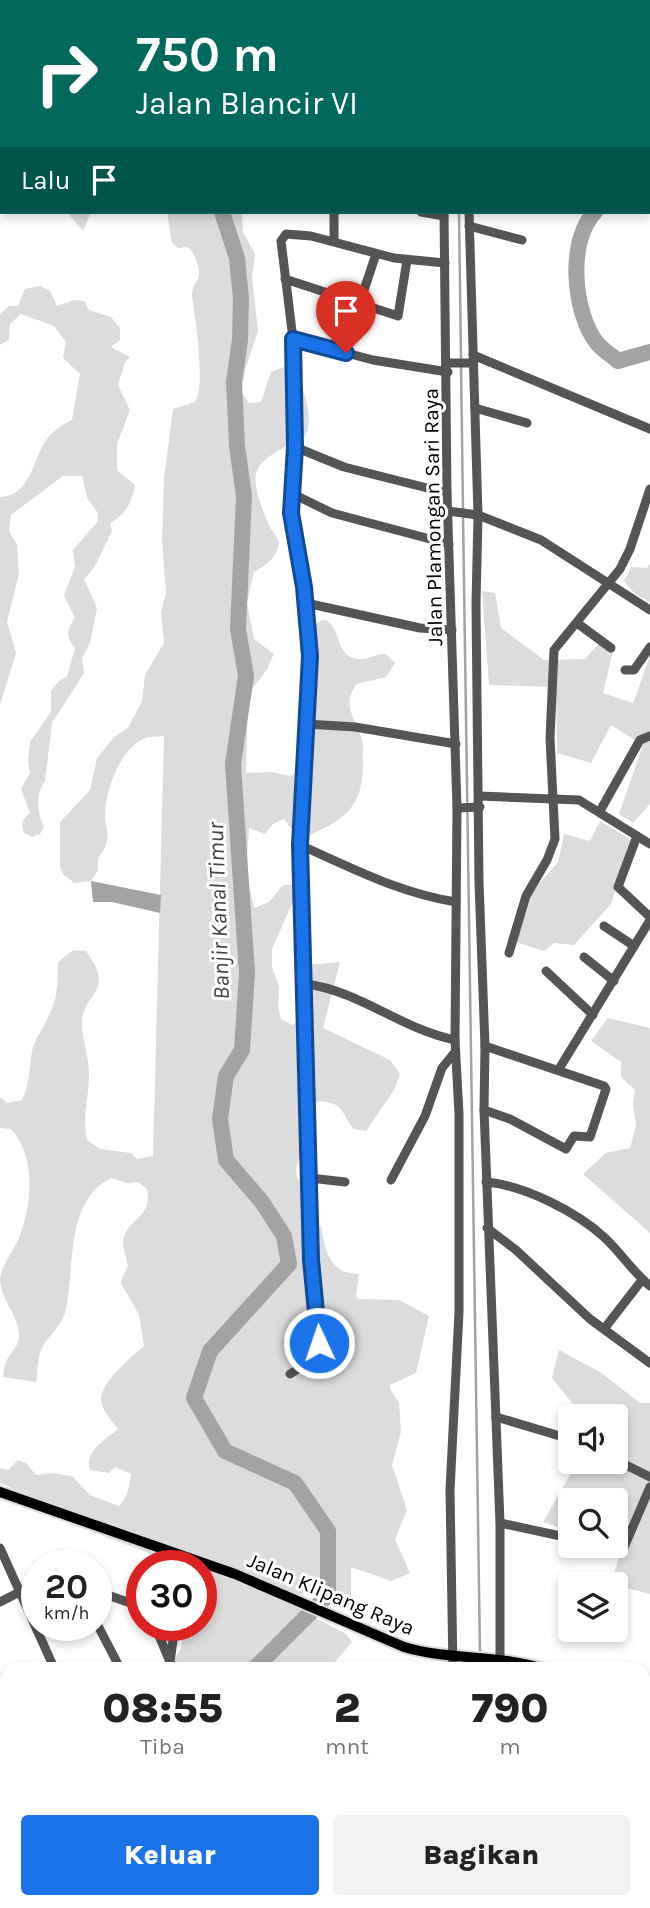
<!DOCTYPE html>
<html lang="id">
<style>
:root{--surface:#fff;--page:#f2f2f2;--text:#222;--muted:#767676;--accent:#1a73e8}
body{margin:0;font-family:Karla,sans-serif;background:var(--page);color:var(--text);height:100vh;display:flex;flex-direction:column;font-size:26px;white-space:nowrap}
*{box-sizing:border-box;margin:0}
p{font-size:23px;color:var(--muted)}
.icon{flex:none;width:38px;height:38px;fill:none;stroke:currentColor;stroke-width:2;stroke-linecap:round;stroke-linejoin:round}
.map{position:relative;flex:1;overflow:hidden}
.details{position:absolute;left:0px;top:1662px;width:651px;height:247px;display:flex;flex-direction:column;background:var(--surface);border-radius:21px 21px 0 0;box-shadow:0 4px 10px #0003}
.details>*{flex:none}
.top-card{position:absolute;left:0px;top:0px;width:651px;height:214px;box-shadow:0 4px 10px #0003;background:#00695c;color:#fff;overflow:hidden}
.fabs{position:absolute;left:558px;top:1404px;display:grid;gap:14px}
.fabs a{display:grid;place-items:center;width:70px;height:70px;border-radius:7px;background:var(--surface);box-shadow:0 4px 10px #0003;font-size:35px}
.speed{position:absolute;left:21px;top:1550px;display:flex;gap:14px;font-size:35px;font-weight:700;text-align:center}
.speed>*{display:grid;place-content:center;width:91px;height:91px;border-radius:50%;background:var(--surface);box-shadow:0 4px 10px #0003;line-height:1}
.speed small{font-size:18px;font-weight:400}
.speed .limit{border:10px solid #d22;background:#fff;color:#111}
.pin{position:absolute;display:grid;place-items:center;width:60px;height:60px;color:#fff;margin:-72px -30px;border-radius:50% 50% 50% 0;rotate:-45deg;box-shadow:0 0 7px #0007}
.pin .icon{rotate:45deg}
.me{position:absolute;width:77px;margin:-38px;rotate:357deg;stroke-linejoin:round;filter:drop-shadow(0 0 5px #0008)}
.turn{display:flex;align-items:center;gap:24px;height:147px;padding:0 21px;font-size:32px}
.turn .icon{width:91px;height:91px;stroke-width:2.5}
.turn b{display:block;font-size:49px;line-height:60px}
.then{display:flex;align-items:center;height:66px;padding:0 21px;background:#0003;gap:14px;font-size:26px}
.eta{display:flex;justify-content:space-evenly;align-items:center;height:119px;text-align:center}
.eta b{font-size:42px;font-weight:800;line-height:49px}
.action{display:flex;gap:14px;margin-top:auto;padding:14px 21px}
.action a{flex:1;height:80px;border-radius:7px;background:var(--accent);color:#fff;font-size:28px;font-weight:800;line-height:80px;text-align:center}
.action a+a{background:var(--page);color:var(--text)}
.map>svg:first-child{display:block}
.green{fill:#dcdcdc}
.water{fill:#a3a3a3}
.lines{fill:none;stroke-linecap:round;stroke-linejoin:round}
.stream{stroke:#a3a3a3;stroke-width:2.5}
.river{stroke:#a3a3a3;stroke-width:16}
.major-casing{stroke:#dbdbdb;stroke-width:14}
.minor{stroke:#555;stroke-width:9}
.major{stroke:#000;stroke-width:10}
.route-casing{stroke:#114b97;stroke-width:18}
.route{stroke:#1a73e8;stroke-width:12}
.labels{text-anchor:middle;stroke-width:6;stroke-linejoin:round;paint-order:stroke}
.street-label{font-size:21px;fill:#000;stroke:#fff}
.water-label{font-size:23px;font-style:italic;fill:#444;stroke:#fff}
</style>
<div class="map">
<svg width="650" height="1908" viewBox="0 0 650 1908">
<rect width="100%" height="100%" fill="#fff"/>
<g class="green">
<polygon points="0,0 27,2 2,2 0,187"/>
<polygon points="173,0 310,0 173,2"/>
<polygon points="67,212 91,212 83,231"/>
<path d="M167 212H242L243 232 255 254 252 277 258 331 246 367 241 392 249 403 261 402 271 372 284 367C304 378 315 417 305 436 254 464 244 465 268 523 271 531 277 535 279 543 277 557 267 565 254 572L247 603 254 639 274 654 266 671 248 694 246 773 273 772 290 776 294 774C298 758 303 741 303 725 302 702 294 622 325 620 343 628 334 657 359 659 368 660 376 653 386 654L395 663 386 677 357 684C340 705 357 721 362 740 364 747 362 756 363 762 363 805 348 818 310 835L294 832 284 819 273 824 265 834 249 828 246 873 254 908 269 902 283 885H292L298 890 272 949V967L279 987 278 1007 281 1019 292 1025 303 1020 307 965 340 962 323 1028 390 1060 400 1074 394 1090 366 1131 354 1129C339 1112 347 1104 319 1101L303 1111 302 1149 296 1169 297 1178 305 1186 310 1225 321 1226C325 1251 330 1274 359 1274L356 1296 359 1299 399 1300 429 1316 416 1373 390 1385V1389L399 1403 401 1432 392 1465 407 1510 395 1539 410 1573 391 1581 351 1567V1596L346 1607H338L304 1593 300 1600 304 1612 346 1634 352 1642 329 1669H168L181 1649 185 1626H201V1566H166L167 1562C138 1546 105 1539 76 1524 68 1519 58 1519 50 1515 31 1504 23 1491 0 1483V1468L8 1470 18 1460 26 1463 36 1475 52 1473 72 1476 90 1495 119 1506C127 1499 130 1485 131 1474L115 1467 109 1473 90 1470C84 1451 105 1440 118 1429 112 1421 101 1410 101 1399 101 1382 132 1356 144 1346L139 1315 121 1283C122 1277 125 1273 127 1268 129 1260 122 1250 123 1241 127 1218 153 1218 147 1189L138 1182 127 1183 111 1178C65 1201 75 1265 66 1309 62 1327 48 1335 41 1350 37 1359 38 1373 36 1382L3 1377C4 1373 4 1366 6 1362 10 1351 20 1347 19 1334 18 1314 0 1299 0 1279 2 1265 12 1253 18 1240 32 1207 37 1157 11 1129L0 1128V1097L7 1103 22 1100C30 1083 29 1069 32 1051 36 1035 48 1022 53 1006 58 992 58 977 58 962L73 950 86 951C118 994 80 992 82 1026 83 1042 89 1058 89 1075 89 1098 82 1116 87 1140L100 1149 131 1153 137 1159 153 1156 164 736C158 737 149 736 143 739 120 750 106 789 105 813 104 822 109 831 107 840 105 855 96 852 98 870L91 881 74 883 63 874 60 866V822L90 790 97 758 114 737 128 728 142 701 145 675 164 643 161 612 166 593 162 541 164 478 173 409 195 402C206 389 195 315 192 296 191 286 200 281 199 271 197 261 195 254 188 247L178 248 172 243Z"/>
<path d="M40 286 50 291 57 306 74 300 84 301 89 310 111 317 120 328V340L111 347 130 357 125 362 118 385 130 410 117 444V470L135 485C132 503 126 514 110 523L112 531C102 549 99 565 84 579L97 608 90 643 82 658 84 673 52 723 45 781C35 795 37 812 44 827L40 834 32 837 24 833C21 824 22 819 30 813L21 789 30 773 28 761 30 742 51 712V691L59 681 67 677 75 648C66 638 66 629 75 618L64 595 75 567 73 550 98 521V513L87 498 82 476H63L11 515 9 531 17 545 19 574 7 622 16 653 0 705V497C30 497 33 459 46 440 52 432 63 424 72 420L80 374 63 358 66 342 54 326 21 314 10 324 9 340 0 345V314L9 306H18L25 289Z"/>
<polygon points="650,564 650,602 635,594 624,581 631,567 647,568"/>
<polygon points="482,591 495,593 501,628 544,660 585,659 600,642 614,647 603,693 633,703 650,656 650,804 633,823 619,814 643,745 611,725 591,763 557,753 556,687 489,685"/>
<polygon points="600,821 632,840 611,904 574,945 554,943 544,951 516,942 532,892 558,862 564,834 590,841"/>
<polygon points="608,1018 650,1028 650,1233 583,1174 606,1153 630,1148 636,1125 633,1104 635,1090 621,1077 621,1062 591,1041"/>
<polygon points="559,1350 600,1372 640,1403 650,1403 650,1594 611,1584 628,1526 616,1522 616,1500 570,1500 570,1531 543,1522 578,1461 616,1461 616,1416 577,1416 572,1403 552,1378"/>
<polygon points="650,1759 650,1897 643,1908 593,1908 595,1902 644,1902 644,1768"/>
<polygon points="81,1902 264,1902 294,1908 84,1908"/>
<polygon points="476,1902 577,1902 569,1908 476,1908"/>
</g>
<polygon class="water" points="91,881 161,895 160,913 112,902 93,902"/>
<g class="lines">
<g class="stream">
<polyline points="457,0 457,2"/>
<polyline points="459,212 461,359"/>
<polyline points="461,366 463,509"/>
<polyline points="463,516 480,1654"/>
<polyline points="480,1660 481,1670"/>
<polyline points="486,1902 487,1908"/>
</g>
<g class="river">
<polyline points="256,2 256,0"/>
<polyline points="649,178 650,178"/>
<polyline points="222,212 237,258 241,299 240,340 234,382 237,446 244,496 238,629 246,676 233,764 247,973 242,1050 226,1076 220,1119 226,1160 262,1202 284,1236 289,1264 210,1351 194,1398 225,1451 295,1483 328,1531 328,1595 253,1670"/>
<path d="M595 212C567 240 573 313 597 343 602 350 612 355 618 361L650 352"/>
<polyline points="644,1759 650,1751"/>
<polyline points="175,1902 183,1908"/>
<polyline points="581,1908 583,1902"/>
</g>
<defs>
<g id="major">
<path d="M0 1492 235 1574 404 1647C451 1661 500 1654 547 1670"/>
<polyline points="644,1725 650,1728"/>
</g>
</defs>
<use href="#major" class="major-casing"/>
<g class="minor">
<polyline points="371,0 371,2"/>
<polyline points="442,0 442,2"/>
<polyline points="469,0 469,2"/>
<polyline points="576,0 576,2"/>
<polyline points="645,2 648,0"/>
<polyline points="421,212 444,216"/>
<polyline points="444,212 447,493 457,808 455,1040 459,1114 459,1312 450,1490 453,1670"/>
<polyline points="469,212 478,515 476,604 479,882 485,1046 484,1110 500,1523 500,1670"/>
<polyline points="469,226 522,240"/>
<polyline points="334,241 334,212"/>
<polyline points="285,279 398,316 407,260"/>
<polyline points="360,302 376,254"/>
<polyline points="293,339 373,360 448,372"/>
<polyline points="473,355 650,429"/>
<polyline points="447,363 473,363"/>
<polyline points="475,408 527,423"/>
<polyline points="295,447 344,467 447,493"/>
<polyline points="291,493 332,513 449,544"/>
<polyline points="448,511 478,515 541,540 650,610"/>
<polyline points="306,603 420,628 452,630"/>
<polyline points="577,623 611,648"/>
<polyline points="625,670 634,670 650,647"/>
<polyline points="306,724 355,727 456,744"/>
<polyline points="480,796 579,800 650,844"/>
<polyline points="457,808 480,807"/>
<polyline points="600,811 640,740 650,736"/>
<polyline points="637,836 618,887 650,917"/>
<polyline points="300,845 310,656 304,587 291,513 295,447 293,339 281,241 286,234 311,236 394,258 445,263"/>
<polyline points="604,926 634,946"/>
<polyline points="509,953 526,896 547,860 555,839 550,738 554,650 620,569 630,549 650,489"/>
<polyline points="584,957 614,981"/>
<polyline points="546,971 593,1015"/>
<path d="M306 984C360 991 401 1029 455 1040"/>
<polyline points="559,1069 650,920"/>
<polyline points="484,1110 510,1119 566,1149 574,1136 590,1137 606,1089 604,1086 485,1046"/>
<polyline points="310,1178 345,1182"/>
<polyline points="391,1180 425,1116 442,1068 455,1052"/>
<path d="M486 1182C524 1185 577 1212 605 1238 621 1253 633 1272 650 1286"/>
<polyline points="487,1228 516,1250 590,1319 650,1363"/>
<polyline points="604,1329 642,1280"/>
<path d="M290 1374 313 1360 319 1343 311 1260 300 845C352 868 399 893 456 902"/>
<polyline points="496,1417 570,1439"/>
<polyline points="616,1460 650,1477"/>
<polyline points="500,1523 570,1538"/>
<polyline points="601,1545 622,1552 650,1487"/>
<polyline points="0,1548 55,1670"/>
<polyline points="96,1591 142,1607"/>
<polyline points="0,1602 37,1583"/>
<polyline points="96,1622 121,1670"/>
<polyline points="155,1626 170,1662 165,1670"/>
<polyline points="170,1662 175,1626"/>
<polyline points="0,1696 7,1710"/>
<polyline points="0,1780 7,1776"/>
<polyline points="0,1844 7,1841"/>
<polyline points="0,1902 17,1908"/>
<polyline points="70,1902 71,1908"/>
<polyline points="344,1902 356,1908"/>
<polyline points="467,1902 467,1908"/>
<polyline points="503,1902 505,1908"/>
</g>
<use href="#major" class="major"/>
</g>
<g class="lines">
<defs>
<polyline id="route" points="319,1343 311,1260 300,845 310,656 304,587 291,513 295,447 293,339 346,353"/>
</defs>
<use href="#route" class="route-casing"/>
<use href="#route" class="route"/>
</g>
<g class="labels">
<g class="street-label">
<text transform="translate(433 517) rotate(-91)" y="7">Jalan Plamongan Sari Raya</text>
<text transform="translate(331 1594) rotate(23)" y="7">Jalan Klipang Raya</text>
</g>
<g class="water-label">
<text transform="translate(218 911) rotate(-92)" y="8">Banjir Kanal Timur</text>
</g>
</g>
</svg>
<div class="fabs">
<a><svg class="icon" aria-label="sound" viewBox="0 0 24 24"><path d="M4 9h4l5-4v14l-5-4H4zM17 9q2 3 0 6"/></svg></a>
<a><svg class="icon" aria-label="search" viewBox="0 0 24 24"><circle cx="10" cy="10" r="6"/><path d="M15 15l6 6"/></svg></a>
<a><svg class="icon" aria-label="layers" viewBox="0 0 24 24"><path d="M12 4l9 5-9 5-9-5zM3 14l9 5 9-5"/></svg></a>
</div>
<div class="speed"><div>20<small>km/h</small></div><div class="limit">30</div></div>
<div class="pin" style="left:346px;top:353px;background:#d93025"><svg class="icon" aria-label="arrive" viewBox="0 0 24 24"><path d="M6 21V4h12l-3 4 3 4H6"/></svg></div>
<svg class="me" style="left:319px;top:1343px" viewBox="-20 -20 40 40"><circle r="17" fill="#1a73e8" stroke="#fff" stroke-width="3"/><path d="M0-11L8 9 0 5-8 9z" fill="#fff"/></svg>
<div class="top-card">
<div class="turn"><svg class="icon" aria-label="right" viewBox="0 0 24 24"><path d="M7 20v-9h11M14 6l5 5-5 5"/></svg><div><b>750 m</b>Jalan Blancir VI</div></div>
<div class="then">Lalu<svg class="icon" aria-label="arrive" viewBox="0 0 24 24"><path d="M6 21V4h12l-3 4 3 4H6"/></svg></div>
</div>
<section class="details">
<div class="eta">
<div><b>08:55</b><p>Tiba</p></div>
<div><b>2</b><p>mnt</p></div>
<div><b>790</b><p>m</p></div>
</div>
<div class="action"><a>Keluar</a><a>Bagikan</a></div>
</section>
</div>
